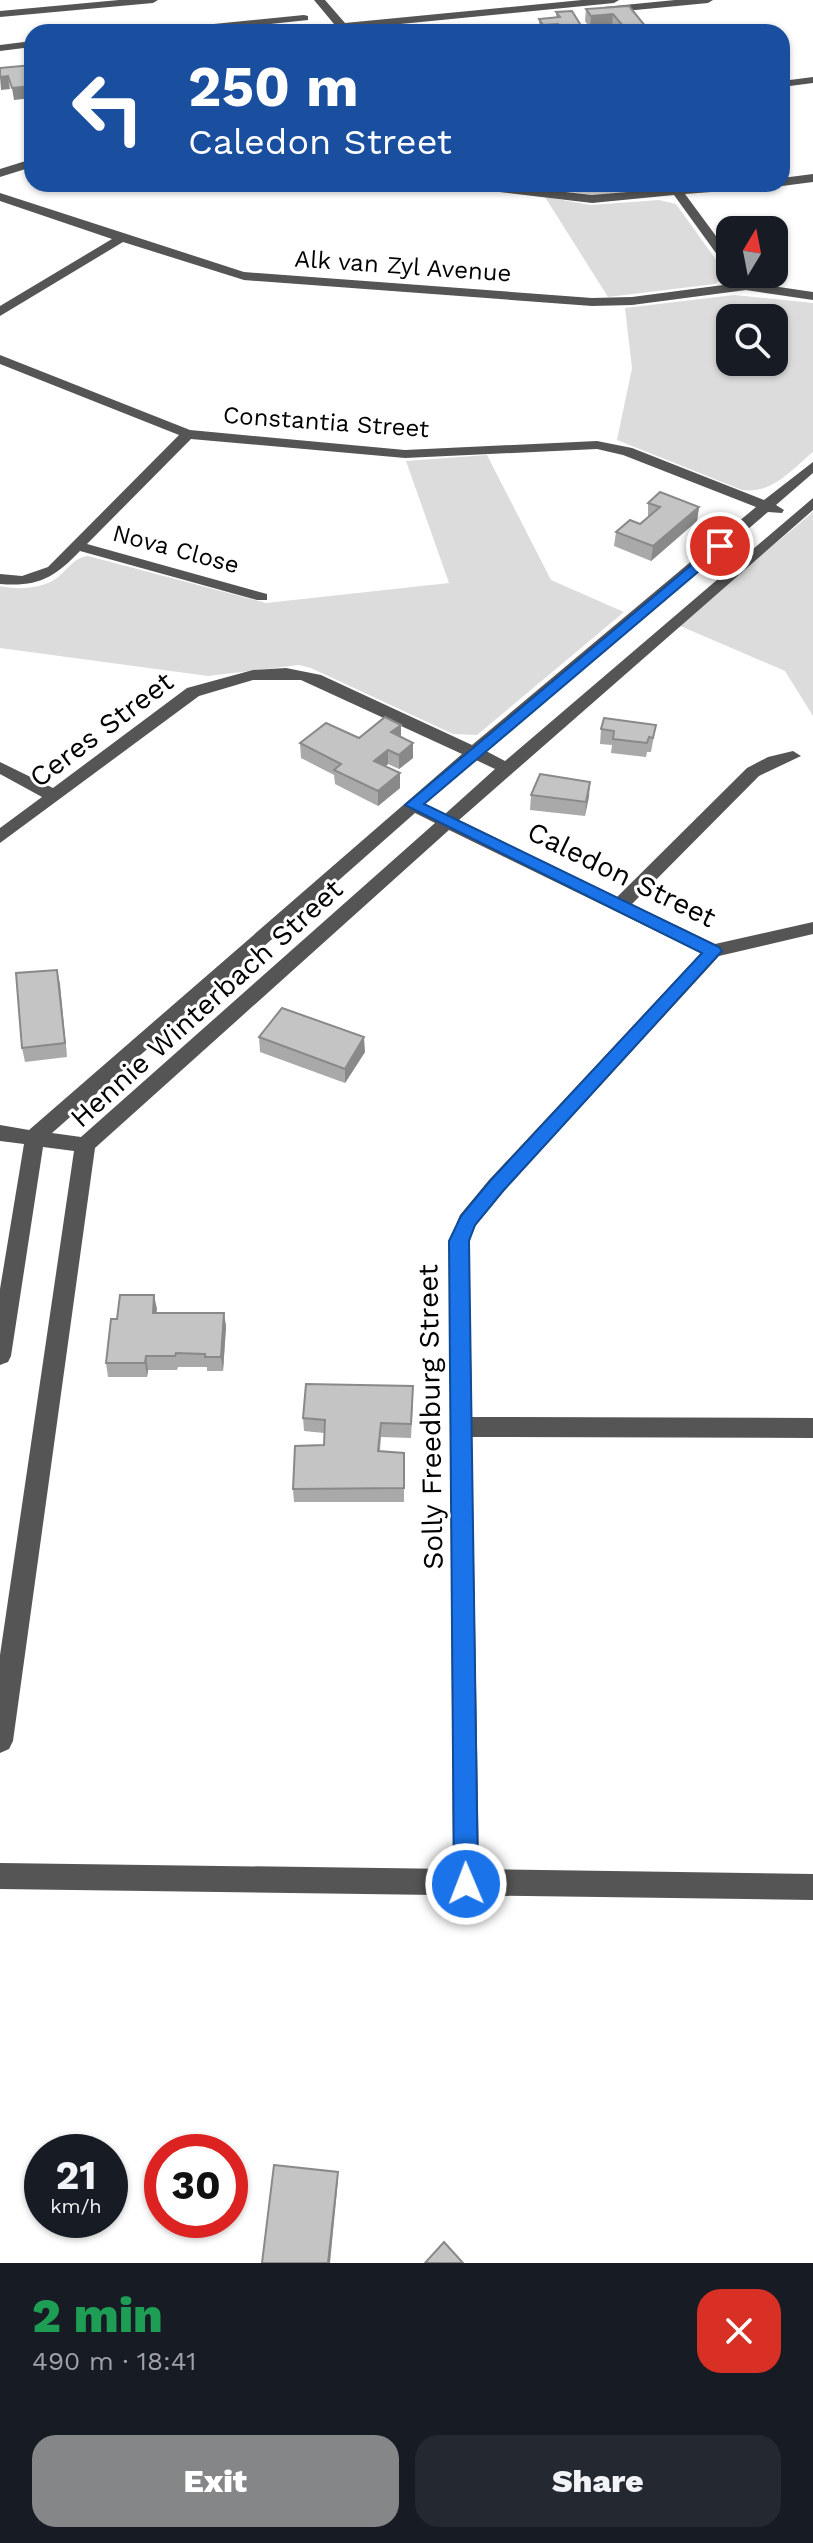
<!DOCTYPE html>
<meta charset="utf-8">
<style>
:root{--surface:#171b24;--page:#242831;--text:#f1f3f6;--muted:#9ea1a6;--accent:#858687}
body{margin:0;font-family:"Work Sans",sans-serif;background:var(--page);color:var(--text);height:100vh;display:flex;flex-direction:column;font-size:30px;white-space:nowrap}
*{box-sizing:border-box;margin:0}
p{font-size:26px;color:var(--muted)}
.icon{flex:none;width:44px;height:44px;fill:none;stroke:currentColor;stroke-width:2;stroke-linecap:round;stroke-linejoin:round}
.map{position:relative;height:2263px;overflow:hidden}
.sheet{display:flex;flex-direction:column;background:var(--surface);flex:1}
.sheet>*{flex:none}
.banner{position:absolute;left:24px;top:24px;width:766px;height:168px;border-radius:24px;box-shadow:0 2px 6px #0004;background:#1a4fa0;color:#fff;overflow:hidden}
.needle{width:52px;rotate:10deg}
.tools{position:absolute;left:716px;top:216px;display:grid;gap:16px}
.tools a{display:grid;place-items:center;width:72px;height:72px;border-radius:16px;background:var(--surface);box-shadow:0 2px 6px #0004;font-size:40px}
.speed{position:absolute;left:24px;top:2134px;display:flex;gap:16px;font-size:40px;font-weight:700;text-align:center}
.speed>*{display:grid;place-content:center;width:104px;height:104px;border-radius:50%;background:var(--surface);box-shadow:0 2px 6px #0004;line-height:1}
.speed small{font-size:20px;font-weight:400}
.speed .limit{border:12px solid #d22;background:#fff;color:#111}
.pin{position:absolute;display:grid;place-items:center;width:68px;height:68px;color:#fff;margin:-34px;border:4px solid #fff;border-radius:50%;box-shadow:0 2px 8px #0007}
.me{position:absolute;width:88px;margin:-44px;rotate:359deg;stroke-linejoin:round;filter:drop-shadow(0 0 6px #0008)}
.turn{display:flex;align-items:center;gap:28px;height:168px;padding:0 32px;font-size:36px}
.turn .icon{width:104px;height:104px;stroke-width:2.5}
.turn b{display:block;font-size:56px;line-height:68px}
.round{display:grid;place-items:center;flex:none;width:84px;height:84px;border-radius:24px;background:var(--page)}
.summary{display:flex;align-items:center;justify-content:space-between;height:136px;padding:0 32px}
h1{font-size:48px;font-weight:800;line-height:60px;color:#1e9e55}
.action{display:flex;gap:16px;margin-top:auto;padding:16px 32px}
.action a{flex:1;height:92px;border-radius:24px;background:var(--accent);color:#fff;font-size:32px;font-weight:800;line-height:92px;text-align:center}
.action a+a{background:var(--page);color:var(--text)}
.map>svg:first-child{display:block}
.green{fill:#dcdcdc;fill-rule:evenodd}
.lines{fill:none;stroke-linecap:round;stroke-linejoin:round}
.minor{fill:#555;fill-rule:evenodd}
.wall{fill:#a9a9a9}
.shaded-wall{fill:#898989}
.building{fill:#c4c4c4;stroke:#898989;stroke-width:2}
.route{fill:#1a73e8;stroke:#114b97;stroke-width:2}
.labels{text-anchor:middle;stroke-width:6;stroke-linejoin:round;paint-order:stroke}
.far-street-label{font-size:24px;fill:#000;stroke:#fff}
.street-label{font-size:28px;fill:#000;stroke:#fff}
</style>
<div class="map">
<svg width="813" height="2263" viewBox="0 0 813 2263">
<rect width="100%" height="100%" fill="#fff"/>
<g class="green">
<polygon points="507,184 688,184 691,187 595,195"/>
<polygon points="545,197 591,205 659,200 676,204 727,275 715,284 608,297"/>
<path d="M734 295 813 303V452C791 470 773 494 742 490L617 440 632 368 625 308ZM774 318V362H730V318Z"/>
<path d="M487 455 551 580 624 612 477 735 453 734 311 668 299 665 208 676 0 648V586C19 590 41 589 57 578 68 570 74 557 88 556L266 603 449 583 406 461Z"/>
<polygon points="813,512 813,716 785,671 678,625"/>
</g>
<g class="lines">
<g class="minor">
<polygon points="119,0 158,0 153,3 0,17 0,11"/>
<polygon points="314,0 325,0 345,23 582,0 619,0 614,3 319,32 281,32 286,29 334,24"/>
<polygon points="675,0 713,0 708,3 604,13 599,10 604,7"/>
<polygon points="304,15 308,16 308,20 196,32 159,32 164,29"/>
<polygon points="32,41 32,47 0,51 0,45"/>
<polygon points="813,77 813,83 782,87 782,81"/>
<polygon points="32,159 32,167 0,177 0,169"/>
<polygon points="813,174 813,182 782,186 777,184 782,184 782,178"/>
<polygon points="459,184 496,184 592,195 722,184 769,184 763,188 685,194 730,255 730,268 726,267 674,195 592,203 465,188"/>
<polygon points="0,193 244,272 592,298 632,297 746,282 813,292 813,300 746,290 632,305 592,306 244,280 123,242 0,316 0,306 112,239 0,201"/>
<path d="M0 355 190 430 405 450 597 441 632 448 764 500 813 462V473L776 505 784 510 782 513 768 512 486 751 505 761 813 498V510L459 820 617 897 747 768 768 757 793 751 801 756 759 776 632 904 715 944 813 922V934L719 956 503 1192 476 1225 469 1241 472 1417 813 1418V1438L472 1437 479 1869 813 1874V1900L0 1889V1863L453 1869 449 1241 460 1215 489 1180 701 953 449 830 95 1148 13 1741 9 1749 0 1753V1655L74 1151 43 1147 11 1356 8 1362 0 1365V1289L24 1144 0 1141V1125L29 1130 462 754 301 680H253L199 696 0 843V828L42 797 0 774V762L53 788 187 688 253 670 286 668 321 675 472 745 756 507 623 455 597 449 405 458 191 439 87 544 267 594V600H257L80 551C54 578 38 587 0 584V574L22 576 48 567 179 435 0 364ZM476 760 495 769 445 814 425 804ZM415 813 435 823 81 1137 52 1133Z"/>
</g>
</g>
<g class="wall">
<polygon points="629,6 650,32 617,32 612,26 590,28 585,21 586,9"/>
<polygon points="556,12 585,32 539,32 539,19 556,18"/>
<polygon points="648,503 699,507 697,521 651,561 614,546 616,532 640,524 648,518"/>
<polygon points="401,725 401,737 413,743 413,758 399,769 388,764 386,766 400,788 378,806 335,784 334,775 301,758 300,743 359,738"/>
<polygon points="656,725 651,752 647,752 646,757 611,753 612,745 600,744 601,729"/>
<polygon points="590,782 585,816 530,810 531,795"/>
<polygon points="57,970 67,1057 25,1062 22,1048"/>
<polygon points="259,1037 365,1052 345,1083 260,1052"/>
<polygon points="154,1295 156,1313 224,1313 226,1327 223,1371 207,1371 207,1367 178,1367 177,1370 148,1370 147,1377 108,1377 106,1363 117,1319"/>
<polygon points="413,1400 411,1438 381,1437 380,1451 404,1453 404,1502 294,1502 293,1489 324,1445 324,1433 304,1431 303,1418"/>
</g>
<g class="shaded-wall">
<polygon points="613,14 612,26 590,28 591,16"/>
<polygon points="558,24 558,32 543,32 543,25"/>
<polygon points="8,76 10,89 1,90 0,77"/>
<polygon points="32,86 32,98 14,100 12,88"/>
<polygon points="699,507 697,521 651,561 653,546"/>
<polygon points="401,725 401,739 391,732"/>
<polygon points="413,743 413,758 399,769 399,755"/>
<polygon points="388,750 388,764 374,775 374,761"/>
<polygon points="400,773 400,788 378,806 378,791"/>
<polygon points="590,782 589,797 585,816 586,802"/>
<polygon points="57,970 60,984 67,1057 65,1043"/>
<polygon points="364,1037 365,1052 345,1083 345,1069"/>
<polygon points="154,1295 157,1309 155,1327 153,1313"/>
<polygon points="224,1313 226,1327 223,1371 221,1357"/>
<polygon points="146,1356 148,1370 147,1377 145,1363"/>
<polygon points="338,2172 338,2180 330,2263 328,2263"/>
</g>
<g class="building">
<polygon points="629,6 650,32 628,32 613,14 591,16 586,9"/>
<polygon points="572,11 585,32 564,32 558,24 543,25 539,19 560,17 556,12"/>
<polygon points="32,65 32,86 12,88 8,76 0,77 0,68"/>
<polygon points="660,492 699,507 653,546 616,532 630,520 640,524 660,507 648,503"/>
<polygon points="385,717 401,725 391,732 413,743 399,755 388,750 374,761 400,773 378,791 334,770 341,764 300,743 326,723 359,738"/>
<polygon points="604,718 656,725 653,738 649,737 647,743 613,739 614,731 601,729"/>
<polygon points="540,774 590,782 586,802 531,795"/>
<polygon points="57,970 65,1043 22,1048 16,973"/>
<polygon points="282,1008 364,1037 345,1069 259,1037"/>
<polygon points="120,1295 154,1295 153,1313 224,1313 221,1357 205,1357 205,1354 176,1353 175,1356 146,1356 145,1363 106,1363 111,1319 117,1319"/>
<polygon points="306,1384 413,1386 411,1424 381,1423 378,1451 404,1453 404,1488 293,1489 295,1446 324,1445 325,1420 303,1418"/>
<polygon points="274,2165 338,2172 328,2263 262,2263"/>
<polygon points="444,2242 463,2263 425,2263"/>
</g>
<polygon class="route" points="720,541 725,543 725,549 424,804 719,947 722,951 503,1191 475,1225 469,1241 478,1884 474,1892 466,1896 457,1892 454,1884 449,1241 461,1216 490,1181 702,953 405,805"/>
<g class="labels">
<g class="far-street-label">
<text transform="translate(403 266) rotate(4)" y="8">Alk van Zyl Avenue</text>
<text transform="translate(326 422) rotate(4)" y="8">Constantia Street</text>
<text transform="translate(176 549) rotate(15)" y="8">Nova Close</text>
</g>
<g class="street-label">
<text transform="translate(101 729) rotate(-37)" y="10">Ceres Street</text>
<text transform="translate(622 874) rotate(26)" y="10">Caledon Street</text>
<text transform="translate(206 1003) rotate(-42)" y="10">Hennie Winterbach Street</text>
<text transform="translate(430 1417) rotate(-91)" y="10">Solly Freedburg Street</text>
</g>
</g>
</svg>
<div class="tools">
<a><svg class="needle" viewBox="-14 -14 28 28"><path d="M0-13l5 13h-10z" fill="#e53935"/><path d="M0 13l5-13h-10z" fill="#9ea1a6"/></svg></a>
<a><svg class="icon" aria-label="search" viewBox="0 0 24 24"><circle cx="10" cy="10" r="6"/><path d="M15 15l6 6"/></svg></a>
</div>
<div class="speed"><div>21<small>km/h</small></div><div class="limit">30</div></div>
<div class="pin" style="left:720px;top:546px;background:#d93025"><svg class="icon" aria-label="arrive" viewBox="0 0 24 24"><path d="M6 21V4h12l-3 4 3 4H6"/></svg></div>
<svg class="me" style="left:466px;top:1884px" viewBox="-20 -20 40 40"><circle r="17" fill="#1a73e8" stroke="#fff" stroke-width="3"/><path d="M0-11L8 9 0 5-8 9z" fill="#fff"/></svg>
<div class="banner">
<div class="turn"><svg class="icon" aria-label="left" viewBox="0 0 24 24"><path d="M17 20v-9H6M10 6l-5 5 5 5"/></svg><div><b>250 m</b>Caledon Street</div></div>
</div>
</div>
<section class="sheet">
<div class="summary"><div><h1>2 min</h1><p>490 m · 18:41</p></div><a class="round" style="background:#d93025;color:#fff"><svg class="icon" aria-label="close" viewBox="0 0 24 24"><path d="M6 6l12 12M18 6L6 18"/></svg></a></div>
<div class="action"><a>Exit</a><a>Share</a></div>
</section>
